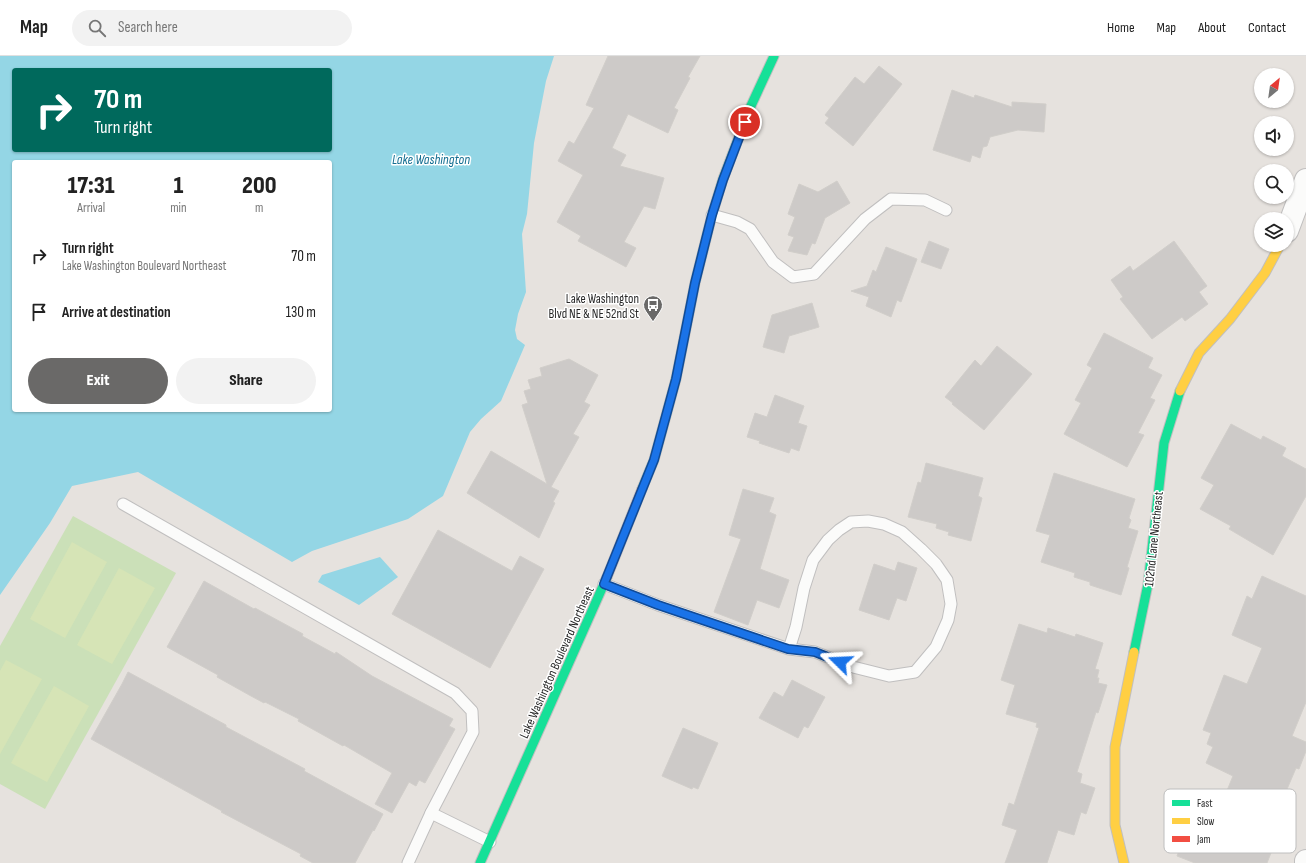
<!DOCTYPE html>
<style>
:root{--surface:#fff;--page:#f2f2f2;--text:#222;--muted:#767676;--line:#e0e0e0;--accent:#6a6968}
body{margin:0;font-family:"Sofia Sans Condensed",sans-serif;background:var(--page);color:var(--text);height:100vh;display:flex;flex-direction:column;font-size:15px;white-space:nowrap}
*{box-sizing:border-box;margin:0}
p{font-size:13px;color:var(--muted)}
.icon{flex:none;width:22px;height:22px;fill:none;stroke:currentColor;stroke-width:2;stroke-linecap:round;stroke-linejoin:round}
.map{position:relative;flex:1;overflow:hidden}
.sheet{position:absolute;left:12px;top:104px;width:320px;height:252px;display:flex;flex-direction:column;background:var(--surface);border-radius:4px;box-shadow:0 1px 3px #0004}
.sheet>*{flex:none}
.top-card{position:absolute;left:12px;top:12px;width:320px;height:84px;border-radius:4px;box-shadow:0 1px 3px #0004;background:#00695c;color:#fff;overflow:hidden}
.needle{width:26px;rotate:29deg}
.buttons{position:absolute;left:1254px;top:12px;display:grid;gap:8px}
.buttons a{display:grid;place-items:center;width:40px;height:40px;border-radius:50%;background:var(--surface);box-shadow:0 1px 3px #0004;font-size:20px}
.pin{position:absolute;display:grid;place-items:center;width:34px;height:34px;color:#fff;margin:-17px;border:2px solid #fff;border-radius:50%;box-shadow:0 1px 4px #0007}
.me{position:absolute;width:44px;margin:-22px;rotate:291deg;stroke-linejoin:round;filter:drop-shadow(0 0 3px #0008)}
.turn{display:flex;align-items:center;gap:14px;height:84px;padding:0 16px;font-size:18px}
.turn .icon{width:52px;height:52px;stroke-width:2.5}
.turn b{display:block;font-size:28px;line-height:34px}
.eta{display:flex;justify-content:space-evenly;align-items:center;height:68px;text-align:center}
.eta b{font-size:24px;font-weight:800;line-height:28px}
.cta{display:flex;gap:8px;margin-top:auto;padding:8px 16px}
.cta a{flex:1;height:46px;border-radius:24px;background:var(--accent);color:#fff;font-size:16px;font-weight:800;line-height:46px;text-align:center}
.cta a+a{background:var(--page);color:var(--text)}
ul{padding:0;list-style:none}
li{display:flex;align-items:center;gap:12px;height:56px;padding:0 16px}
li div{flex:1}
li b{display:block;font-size:15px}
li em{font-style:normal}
header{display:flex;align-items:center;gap:24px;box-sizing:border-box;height:56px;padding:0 20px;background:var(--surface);border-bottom:1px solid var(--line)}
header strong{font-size:19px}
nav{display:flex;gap:22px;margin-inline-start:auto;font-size:14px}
.search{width:280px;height:36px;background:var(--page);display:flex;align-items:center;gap:10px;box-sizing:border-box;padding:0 14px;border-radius:22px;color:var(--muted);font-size:15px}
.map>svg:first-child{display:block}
.green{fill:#cbe0b8}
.pitch{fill:#d6e4b6}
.water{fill:#94d6e5;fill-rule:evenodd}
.building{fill:#cdcac8;stroke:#d1ceca}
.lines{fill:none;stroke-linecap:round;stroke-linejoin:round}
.lane-casing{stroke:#c0bfbf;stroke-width:13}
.street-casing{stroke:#c0bfbf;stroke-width:24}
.fast-casing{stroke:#c0bfbf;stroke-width:11}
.slow-casing{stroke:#c0bfbf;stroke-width:11}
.jam-casing{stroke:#c0bfbf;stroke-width:11}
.lane{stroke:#fbfbfa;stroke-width:11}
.street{stroke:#fbfbfa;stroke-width:22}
.fast{stroke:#16e098;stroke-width:9}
.slow{stroke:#ffcf43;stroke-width:9}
.jam{stroke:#f24e42;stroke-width:9}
.route-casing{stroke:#114b97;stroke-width:10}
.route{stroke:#1a73e8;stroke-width:7}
.labels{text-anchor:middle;stroke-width:3;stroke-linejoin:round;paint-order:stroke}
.poi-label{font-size:13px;fill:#282828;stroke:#fff;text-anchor:end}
.street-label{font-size:13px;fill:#282828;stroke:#fff}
.water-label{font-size:14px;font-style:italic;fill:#136e91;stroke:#fff}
.key{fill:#fff;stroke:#bebebe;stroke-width:1}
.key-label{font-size:11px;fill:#282828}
</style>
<header>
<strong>Map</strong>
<div class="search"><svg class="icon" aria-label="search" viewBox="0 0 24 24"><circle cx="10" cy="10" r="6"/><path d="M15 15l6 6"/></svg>Search here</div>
<nav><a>Home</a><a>Map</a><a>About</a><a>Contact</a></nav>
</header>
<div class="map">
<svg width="1306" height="807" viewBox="0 0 1306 807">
<rect width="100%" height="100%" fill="#e6e2de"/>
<polygon class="green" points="73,460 176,517 45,753 0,728 0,590"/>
<g class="pitch">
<polygon points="72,486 107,506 65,582 30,563"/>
<polygon points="119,512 155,532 112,608 77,589"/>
<polygon points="6,604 42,623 0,698 0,615"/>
<polygon points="54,630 89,650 47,726 11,707"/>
</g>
<g class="water">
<path d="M0 0H554L546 25 534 87 527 158 522 178 526 236 518 258 515 274 517 283 525 289 501 345 481 363 470 376 443 440 408 463 312 495 292 506 138 416 72 430 50 467 0 539ZM14 14H330V94H14ZM14 106H330V354H14Z"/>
<polygon points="380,501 398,521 359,549 318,526 322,519"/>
</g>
<g class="building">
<polygon points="608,0 700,0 688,21 690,22 674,52 678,54 668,77 628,58 612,92 626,99 620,110 664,122 655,153 644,150 624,186 636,192 626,211 578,185 581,180 557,166 583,119 558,105 569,85 574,88 594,52 586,49"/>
<polygon points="879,10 902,28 853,90 825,67 829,62 825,59 855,21 864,28"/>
<polygon points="952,34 974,42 975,39 1012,51 1012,46 1046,48 1044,76 1018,74 990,81 987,90 983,91 980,102 972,99 970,106 933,94"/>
<polygon points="837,125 850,147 825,162 815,188 812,187 807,199 788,195 794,181 788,179 795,161 788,158 799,128 818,136"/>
<polygon points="929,185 949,193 941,213 921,206"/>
<polygon points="1174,185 1207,230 1199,236 1208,248 1185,265 1182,261 1152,283 1120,243 1123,241 1111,224 1130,210 1133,215"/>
<polygon points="886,191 917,203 901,246 897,244 891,261 866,250 869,241 851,235 867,230 873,214 876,216"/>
<polygon points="812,247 819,271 789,280 784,297 763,291 772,259"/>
<polygon points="1104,277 1153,302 1148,312 1162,319 1150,342 1155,344 1138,377 1144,379 1127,411 1064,378 1081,347 1075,344 1092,312 1087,309"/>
<polygon points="997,290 1032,318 984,374 952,348 953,347 945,341 975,304 981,310"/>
<polygon points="569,303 598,319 584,346 590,349 573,378 579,381 551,431 559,435 553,446 555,447 539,482 467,437 491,395 547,428 522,349 528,347 524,335 531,333 528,324 542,320 540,312"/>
<polygon points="775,339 804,350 798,367 807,370 799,395 791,392 789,397 759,387 760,385 747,381 755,357 767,361"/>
<polygon points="1231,368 1261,384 1263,380 1286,392 1282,400 1306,413 1306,440 1273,499 1229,473 1231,470 1200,453 1214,429 1201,422"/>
<polygon points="926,407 983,422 978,440 982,442 971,485 948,479 949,476 936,472 937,468 908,461 918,426 921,427"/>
<polygon points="1054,417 1135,443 1129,462 1131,464 1128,472 1138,475 1127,511 1129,512 1121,539 1090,529 1090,526 1074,521 1075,517 1041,506 1050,479 1036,475"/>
<polygon points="743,433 774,442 769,456 776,459 760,513 789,524 779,552 757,544 748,569 714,556 741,483 729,479"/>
<polygon points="438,474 512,515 520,500 544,513 490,612 392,558"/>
<polygon points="898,506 917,512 906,545 897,542 889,564 859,554 874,508 895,515"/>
<polygon points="1262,520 1306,540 1306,646 1292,680 1306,686 1306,695 1299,713 1296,712 1273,766 1282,769 1267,807 1195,807 1177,800 1198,746 1219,754 1233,720 1206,707 1213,691 1207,688 1211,677 1203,674 1224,619 1247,628 1262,592 1232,579 1247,540 1252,543"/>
<polygon points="204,525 254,553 255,552 303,578 302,580 335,598 336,596 372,620 453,663 449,670 455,673 425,727 419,724 416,730 409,726 392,757 375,748 392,717 344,689 343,690 298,665 299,663 265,646 264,647 251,640 217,621 218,619 167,591"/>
<polygon points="1019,568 1047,577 1048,572 1075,581 1076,578 1103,587 1095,613 1099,614 1097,622 1099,622 1098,627 1107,629 1098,657 1096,656 1077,716 1082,718 1080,727 1095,732 1086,758 1081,756 1074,779 1058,774 1047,807 1005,807 1017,774 1002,769 1009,747 1014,749 1039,672 1036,671 1037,667 1006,658 1015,629 1001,624"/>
<polygon points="128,616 226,669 226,671 305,713 304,715 383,758 374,775 373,774 355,807 313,807 300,800 301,798 221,756 222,755 91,683 122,628"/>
<polygon points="792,624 825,641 808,672 804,670 798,682 759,662 774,636 783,641"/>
<polygon points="683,672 718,687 698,733 693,731 692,733 662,720"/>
</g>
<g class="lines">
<defs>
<g id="lane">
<polyline points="712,159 737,166 750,173 773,206 793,221 814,218 865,163 891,143 925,144 946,154"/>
<polyline points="123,448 455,637 472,655 473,676 431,757"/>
<polyline points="604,528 658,549 789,593 796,571 804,532 813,504 828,484 839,474 851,466 868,465 884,468 902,476 921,493 936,508 947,524 951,548 948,564 936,591 915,616 889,620 853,611 815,596 789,593"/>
<polyline points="408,807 431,757 490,786"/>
</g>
<g id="street">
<polyline points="1287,175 1306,124"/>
<polyline points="1306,807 1306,805"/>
</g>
<g id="fast">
<polyline points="642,433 654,404 676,323 695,227 712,159 723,123 750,52 774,0"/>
<polyline points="1134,596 1148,528 1164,387 1180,335"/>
<polyline points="480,807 607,521"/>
</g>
<g id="slow">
<polyline points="1180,335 1199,297 1230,263 1265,217 1280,189"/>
<polyline points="1124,807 1115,769 1115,691 1134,596"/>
</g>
<polyline id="jam" points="607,521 642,433"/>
</defs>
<use href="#lane" class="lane-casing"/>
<use href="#street" class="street-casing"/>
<use href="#fast" class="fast-casing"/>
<use href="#slow" class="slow-casing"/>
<use href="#jam" class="jam-casing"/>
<use href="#lane" class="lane"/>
<use href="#street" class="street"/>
<use href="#fast" class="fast"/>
<use href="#slow" class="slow"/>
<use href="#jam" class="jam"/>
</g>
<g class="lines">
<defs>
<polyline id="route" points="745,66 723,124 712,159 695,227 676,323 654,404 604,528 658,549 788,593 815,596 840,606"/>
</defs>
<use href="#route" class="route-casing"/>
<use href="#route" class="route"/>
</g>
<defs>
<symbol id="bus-pin" viewBox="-11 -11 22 30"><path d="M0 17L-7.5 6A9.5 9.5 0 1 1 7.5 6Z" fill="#6a6968" stroke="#fff"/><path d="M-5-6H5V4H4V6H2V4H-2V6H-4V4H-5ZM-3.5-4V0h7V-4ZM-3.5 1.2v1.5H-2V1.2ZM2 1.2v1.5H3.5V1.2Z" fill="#fff"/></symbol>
</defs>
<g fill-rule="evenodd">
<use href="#bus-pin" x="642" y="238" width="22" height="30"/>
</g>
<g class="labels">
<g class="poi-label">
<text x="639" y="247">Lake Washington<tspan x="639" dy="15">Blvd NE &amp; NE 52nd St</tspan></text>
</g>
<g class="street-label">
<text transform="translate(1153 483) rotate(-84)" y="5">102nd Lane Northeast</text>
<text transform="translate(556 606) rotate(-66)" y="5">Lake Washington Boulevard Northeast</text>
</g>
<g class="water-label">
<text x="431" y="108">Lake Washington</text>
</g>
</g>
<rect x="1164" y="733" width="132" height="64" rx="6" class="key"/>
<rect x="1172" y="744" width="18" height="6" fill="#16e098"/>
<rect x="1172" y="762" width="18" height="6" fill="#ffcf43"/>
<rect x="1172" y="780" width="18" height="6" fill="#f24e42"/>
<g class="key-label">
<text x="1197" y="751">Fast</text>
<text x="1197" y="769">Slow</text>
<text x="1197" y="787">Jam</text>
</g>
</svg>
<div class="buttons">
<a><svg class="needle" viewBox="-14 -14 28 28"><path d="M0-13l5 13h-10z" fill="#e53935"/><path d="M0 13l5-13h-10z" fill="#767676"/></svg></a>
<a><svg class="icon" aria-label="sound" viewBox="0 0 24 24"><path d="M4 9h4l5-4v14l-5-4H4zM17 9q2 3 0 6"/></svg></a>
<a><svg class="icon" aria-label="search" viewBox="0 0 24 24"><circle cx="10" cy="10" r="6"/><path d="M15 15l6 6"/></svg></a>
<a><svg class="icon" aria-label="layers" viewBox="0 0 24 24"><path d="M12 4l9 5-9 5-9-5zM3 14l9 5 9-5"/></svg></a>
</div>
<div class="pin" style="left:745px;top:66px;background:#d93025"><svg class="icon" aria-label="arrive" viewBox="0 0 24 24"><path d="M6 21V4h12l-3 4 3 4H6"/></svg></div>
<svg class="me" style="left:840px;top:606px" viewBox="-20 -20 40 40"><path d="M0-17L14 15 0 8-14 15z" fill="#1a73e8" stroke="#fff" stroke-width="4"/></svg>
<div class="top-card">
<div class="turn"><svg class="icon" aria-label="right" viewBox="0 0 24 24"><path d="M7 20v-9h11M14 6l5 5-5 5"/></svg><div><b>70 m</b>Turn right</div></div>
</div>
<section class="sheet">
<div class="eta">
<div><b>17:31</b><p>Arrival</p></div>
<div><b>1</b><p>min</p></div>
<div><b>200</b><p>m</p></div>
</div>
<ul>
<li><svg class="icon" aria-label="right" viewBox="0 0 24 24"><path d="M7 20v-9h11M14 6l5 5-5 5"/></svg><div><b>Turn right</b><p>Lake Washington Boulevard Northeast</p></div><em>70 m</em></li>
<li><svg class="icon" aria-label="arrive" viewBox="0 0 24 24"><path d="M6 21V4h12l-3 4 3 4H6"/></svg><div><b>Arrive at destination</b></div><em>130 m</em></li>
</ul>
<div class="cta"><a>Exit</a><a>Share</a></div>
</section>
</div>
